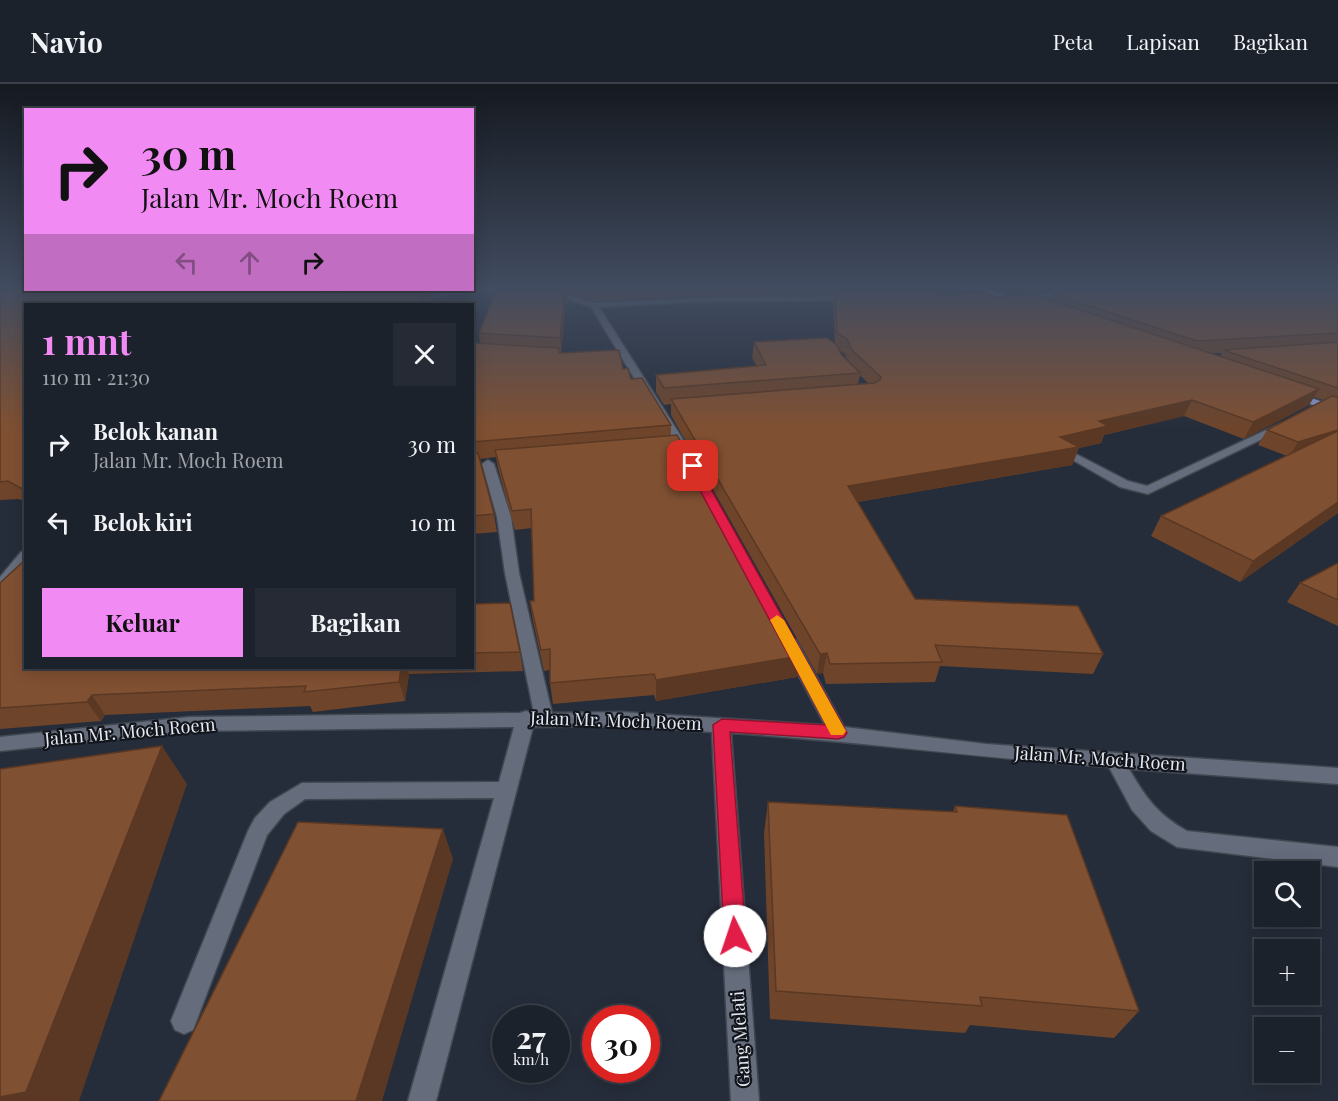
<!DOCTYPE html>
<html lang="id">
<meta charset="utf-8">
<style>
:root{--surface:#1c222c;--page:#252a34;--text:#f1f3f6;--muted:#a0a4a9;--line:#3a3f48;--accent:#f28af3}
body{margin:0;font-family:"Playfair Display",serif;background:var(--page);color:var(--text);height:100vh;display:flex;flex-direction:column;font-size:22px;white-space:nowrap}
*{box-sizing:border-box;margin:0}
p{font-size:20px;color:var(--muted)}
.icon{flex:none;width:33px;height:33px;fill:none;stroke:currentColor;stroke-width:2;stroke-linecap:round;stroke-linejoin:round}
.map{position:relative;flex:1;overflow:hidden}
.details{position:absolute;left:24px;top:219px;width:450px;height:366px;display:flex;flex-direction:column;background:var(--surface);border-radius:0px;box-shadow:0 3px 15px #0003,0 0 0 2px var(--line)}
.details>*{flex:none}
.banner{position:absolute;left:24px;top:24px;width:450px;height:183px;border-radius:0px;box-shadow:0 3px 15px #0003,0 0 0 2px var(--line);background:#f28af3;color:#111;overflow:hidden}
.controls{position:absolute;left:1254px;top:777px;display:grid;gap:12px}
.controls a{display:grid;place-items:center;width:66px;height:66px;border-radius:0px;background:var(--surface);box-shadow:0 3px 15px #0003,0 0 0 2px var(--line);font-size:30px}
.speed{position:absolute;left:492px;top:921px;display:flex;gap:12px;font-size:30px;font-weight:700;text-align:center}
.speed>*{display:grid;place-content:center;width:78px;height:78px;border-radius:50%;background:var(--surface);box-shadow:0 3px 15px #0003,0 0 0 2px var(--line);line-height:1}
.speed small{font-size:15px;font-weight:400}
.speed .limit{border:9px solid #d22;background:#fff;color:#111}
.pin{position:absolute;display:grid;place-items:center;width:51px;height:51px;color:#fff;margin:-26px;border-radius:12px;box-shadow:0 3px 9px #0006}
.me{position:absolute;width:66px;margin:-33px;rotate:356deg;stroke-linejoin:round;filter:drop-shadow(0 0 4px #0008)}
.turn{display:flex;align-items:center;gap:21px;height:126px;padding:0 18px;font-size:27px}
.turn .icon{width:78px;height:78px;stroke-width:2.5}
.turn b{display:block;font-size:42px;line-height:51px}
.lanes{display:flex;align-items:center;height:57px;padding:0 18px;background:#0003;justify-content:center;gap:30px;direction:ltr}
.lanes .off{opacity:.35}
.round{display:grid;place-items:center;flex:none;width:63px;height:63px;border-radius:0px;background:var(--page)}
.head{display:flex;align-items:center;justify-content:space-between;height:102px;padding:0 18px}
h1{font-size:36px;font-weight:700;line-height:45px;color:var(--accent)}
.primary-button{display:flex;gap:12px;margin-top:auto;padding:12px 18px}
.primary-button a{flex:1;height:69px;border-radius:0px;background:var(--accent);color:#111;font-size:24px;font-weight:700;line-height:69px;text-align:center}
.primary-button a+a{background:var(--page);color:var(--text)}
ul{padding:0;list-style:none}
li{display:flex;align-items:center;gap:18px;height:78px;padding:0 18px}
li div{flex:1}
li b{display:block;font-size:22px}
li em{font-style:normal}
header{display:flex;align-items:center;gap:36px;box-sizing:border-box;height:84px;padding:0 30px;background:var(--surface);border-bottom:2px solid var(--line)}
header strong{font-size:28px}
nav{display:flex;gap:33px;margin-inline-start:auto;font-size:21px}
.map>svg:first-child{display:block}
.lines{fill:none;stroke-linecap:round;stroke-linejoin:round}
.minor-casing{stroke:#424852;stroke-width:3}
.major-casing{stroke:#424852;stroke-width:3}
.minor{fill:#656d7c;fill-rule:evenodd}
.major{fill:#8594c8;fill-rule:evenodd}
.wall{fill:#6e452b;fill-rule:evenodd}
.shaded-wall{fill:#5a3823}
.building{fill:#805032;stroke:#5a3823;stroke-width:1.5}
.route{fill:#e11d48;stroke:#92132f;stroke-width:1.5}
.slow{fill:#f59e0b}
.labels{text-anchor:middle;stroke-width:4.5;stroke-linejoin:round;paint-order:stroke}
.near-street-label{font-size:18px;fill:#e4e8f1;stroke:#12151b}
</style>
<header>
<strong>Navio</strong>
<nav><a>Peta</a><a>Lapisan</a><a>Bagikan</a></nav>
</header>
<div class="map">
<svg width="1338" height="1017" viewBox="0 0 1338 1017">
<rect width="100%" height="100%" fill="#262d3a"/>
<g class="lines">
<defs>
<g id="minor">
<polygon points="508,202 519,204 411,216 407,214 411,212"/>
<polygon points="527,202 539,202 594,219 698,214 853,212 857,214 853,216 698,218 599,223 691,368 685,371 679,368 591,223"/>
<polygon points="1072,208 1075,212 1018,215 1014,213 1018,211"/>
<polygon points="1281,339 1285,340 1285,344 1148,410 1120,403 1064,371 1066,369 1074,369 1128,397 1147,402"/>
<path d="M488 376 494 380 511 433 519 489 552 629 621 628 825 641 782 560 784 556H796L844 643 986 660 1338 684V700L1129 685C1146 714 1157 730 1187 747L1338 763V783L1177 763 1151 747 1132 726 1109 683C982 674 857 657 731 649L759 1017H731L712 648 621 642 533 643 436 1017H408L494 714 305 715 284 730 267 751 193 946 184 950 175 946 171 937 248 747 255 734 270 718 302 699 499 698 514 643 189 647 0 667V653L189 633 520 629 526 627 534 629 505 489 497 433 482 380Z"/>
<path d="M26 467C26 481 15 504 0 508V493L21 468Z"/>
</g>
<g id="major">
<polygon points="972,202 983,202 1024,219 1017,221"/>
<polygon points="1293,308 1338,323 1338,329 1289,313 1289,309"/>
</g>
</defs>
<use href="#minor" class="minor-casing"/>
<use href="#major" class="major-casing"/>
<use href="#minor" class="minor"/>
<use href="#major" class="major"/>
</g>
<g class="wall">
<polygon points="0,202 26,206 436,206 430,206 432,215 429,220 26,220 26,418 19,415 0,416"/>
<path d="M498 202H925V205L940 212 993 213 1051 217 1053 210 1338 202V429L1240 498 1151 452 1161 432 1287 372 1258 361 1267 346 1323 316 1314 313 1309 321 1244 355 1184 332 1104 351 1101 359 1079 364 1072 381 858 418 915 515 1103 570 1093 590 940 582 935 598 826 600 823 589 817 590 671 331V320L664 321 656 308V291L757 282 752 274 754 258 835 259 833 219 834 210 698 212 594 217 568 209 569 219H566L561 268H559L560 269 623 285 671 341V351L800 572 797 593 656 617 654 611 553 620 550 599V586L544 587 533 537 530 517H534L532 444 515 446 498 384 496 373 480 375 494 430 497 448 472 450V263L480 259 479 249ZM839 266 845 270 849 279 841 270ZM1210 269H1222L1220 273ZM860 291 869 300H858Z"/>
<polygon points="1338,479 1338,542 1287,518 1300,499"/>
<polygon points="0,499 26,584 472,584 472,520 520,568 523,587 409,590 405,617 313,628 310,622 105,631 101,637 0,645"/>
<polygon points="768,718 953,728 955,722 1139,927 1114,954 970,941 965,949 770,935 764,749"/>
</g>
<g class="shaded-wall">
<polygon points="311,206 436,206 430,206 432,215 429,220 317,216 307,208"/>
<polygon points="565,206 566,219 561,268 560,254"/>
<polygon points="1319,305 1309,321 1244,355 1253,338"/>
<polygon points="1192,316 1184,332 1104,351 1101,359 1079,364 1072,381 845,420 848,402 1060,353 1099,337"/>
<polygon points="1338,346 1338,358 1289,373 1298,358"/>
<polygon points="1338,418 1338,429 1240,498 1253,477"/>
<polygon points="827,569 823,589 817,590 820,570"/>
<polygon points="800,572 797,593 656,617 656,596"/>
<polygon points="401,584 407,584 409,590 405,617 399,598"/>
<polygon points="92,611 105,631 101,637 87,618"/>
<polygon points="162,662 187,700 79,1017 0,1017 0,1013"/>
<polygon points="443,745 453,775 382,1017 356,1017"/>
</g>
<g class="building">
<polygon points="0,202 26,202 26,206 311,206 307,208 337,209 387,206 428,206 420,220 26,220 26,407 8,397 0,398"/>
<polygon points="498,202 555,202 568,206 565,206 560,254 479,249"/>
<polygon points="578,202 695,202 594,207"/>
<polygon points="1176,202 1338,202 1338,249 1197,257 1053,210"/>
<polygon points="934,205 940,212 984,208 993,213 1032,210 1319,305 1253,338 1192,316 1099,337 1108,342 1060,353 1079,363 848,402 915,515 1078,522 1103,570 935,561 942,578 830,580 827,569 820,570 671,315 874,299 880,296 881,293 852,266 847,255 837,249 835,206"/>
<polygon points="827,254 837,261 841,270 860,289 664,304 656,291 766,281 754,258"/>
<polygon points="1338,258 1338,304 1223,266"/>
<polygon points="475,259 559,264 559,269 619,266 623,285 628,284 631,295 642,294 671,341 472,358 472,263"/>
<polygon points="1332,312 1338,313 1338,346 1298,358 1267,346"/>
<polygon points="1338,347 1338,418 1253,477 1161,432"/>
<polygon points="677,351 800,572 656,596 654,590 550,599 550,565 541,566 530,517 534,517 531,425 512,427 495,366"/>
<polygon points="478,369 494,430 472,432 472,370"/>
<polygon points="26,475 26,584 401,584 399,598 304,608 306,602 92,611 87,618 0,624 0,499"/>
<polygon points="1338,479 1338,516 1300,499"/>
<polygon points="510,519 520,568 472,569 472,520"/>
<polygon points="162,662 26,1008 0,1013 0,685"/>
<polygon points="768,718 957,728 955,722 1067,731 1139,927 980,913 982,922 776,907"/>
<polygon points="298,738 443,745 356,1017 159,1017"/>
</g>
<linearGradient id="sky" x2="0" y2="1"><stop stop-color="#151920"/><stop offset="0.59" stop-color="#414c60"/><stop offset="1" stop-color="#414c60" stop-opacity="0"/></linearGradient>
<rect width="1338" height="345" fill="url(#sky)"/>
<polygon class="route" points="693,379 698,382 847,649 844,653 838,655 730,648 746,852 742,860 735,863 727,860 724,852 713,641 722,635 826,641 687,382"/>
<polygon class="slow" points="777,531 784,536 843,642 846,647 843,651 831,651 770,536"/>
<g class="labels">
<g class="near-street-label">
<text transform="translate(616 637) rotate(2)" y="6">Jalan Mr. Moch Roem</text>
<text transform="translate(130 648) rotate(-5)" y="6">Jalan Mr. Moch Roem</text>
<text transform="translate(1100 675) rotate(4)" y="6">Jalan Mr. Moch Roem</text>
<text transform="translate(741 955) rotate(-94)" y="6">Gang Melati</text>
</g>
</g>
</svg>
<div class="controls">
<a><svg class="icon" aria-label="search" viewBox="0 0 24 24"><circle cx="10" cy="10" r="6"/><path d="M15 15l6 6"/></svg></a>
<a>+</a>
<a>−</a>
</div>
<div class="speed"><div>27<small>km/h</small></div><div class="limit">30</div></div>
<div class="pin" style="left:693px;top:382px;background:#d93025"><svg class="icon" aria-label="arrive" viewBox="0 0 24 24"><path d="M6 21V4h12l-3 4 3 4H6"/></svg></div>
<svg class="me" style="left:735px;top:852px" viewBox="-20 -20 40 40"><circle r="19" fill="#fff"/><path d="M0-13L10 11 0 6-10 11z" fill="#e11d48"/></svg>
<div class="banner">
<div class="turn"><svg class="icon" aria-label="right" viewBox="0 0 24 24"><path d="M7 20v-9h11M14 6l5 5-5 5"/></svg><div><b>30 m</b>Jalan Mr. Moch Roem</div></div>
<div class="lanes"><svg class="icon off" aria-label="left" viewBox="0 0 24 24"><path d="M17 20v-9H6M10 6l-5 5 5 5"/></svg><svg class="icon off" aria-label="ahead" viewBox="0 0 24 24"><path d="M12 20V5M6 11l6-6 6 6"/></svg><svg class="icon" aria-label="right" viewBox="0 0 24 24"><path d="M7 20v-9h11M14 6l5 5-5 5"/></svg></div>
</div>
<section class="details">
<div class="head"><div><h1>1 mnt</h1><p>110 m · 21:30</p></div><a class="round"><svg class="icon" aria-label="close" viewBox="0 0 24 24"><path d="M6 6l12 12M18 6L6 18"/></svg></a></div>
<ul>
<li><svg class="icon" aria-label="right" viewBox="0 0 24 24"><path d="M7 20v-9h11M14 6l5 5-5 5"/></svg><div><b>Belok kanan</b><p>Jalan Mr. Moch Roem</p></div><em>30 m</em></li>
<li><svg class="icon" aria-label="left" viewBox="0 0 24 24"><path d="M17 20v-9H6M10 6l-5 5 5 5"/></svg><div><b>Belok kiri</b></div><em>10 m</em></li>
</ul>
<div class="primary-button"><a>Keluar</a><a>Bagikan</a></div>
</section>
</div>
